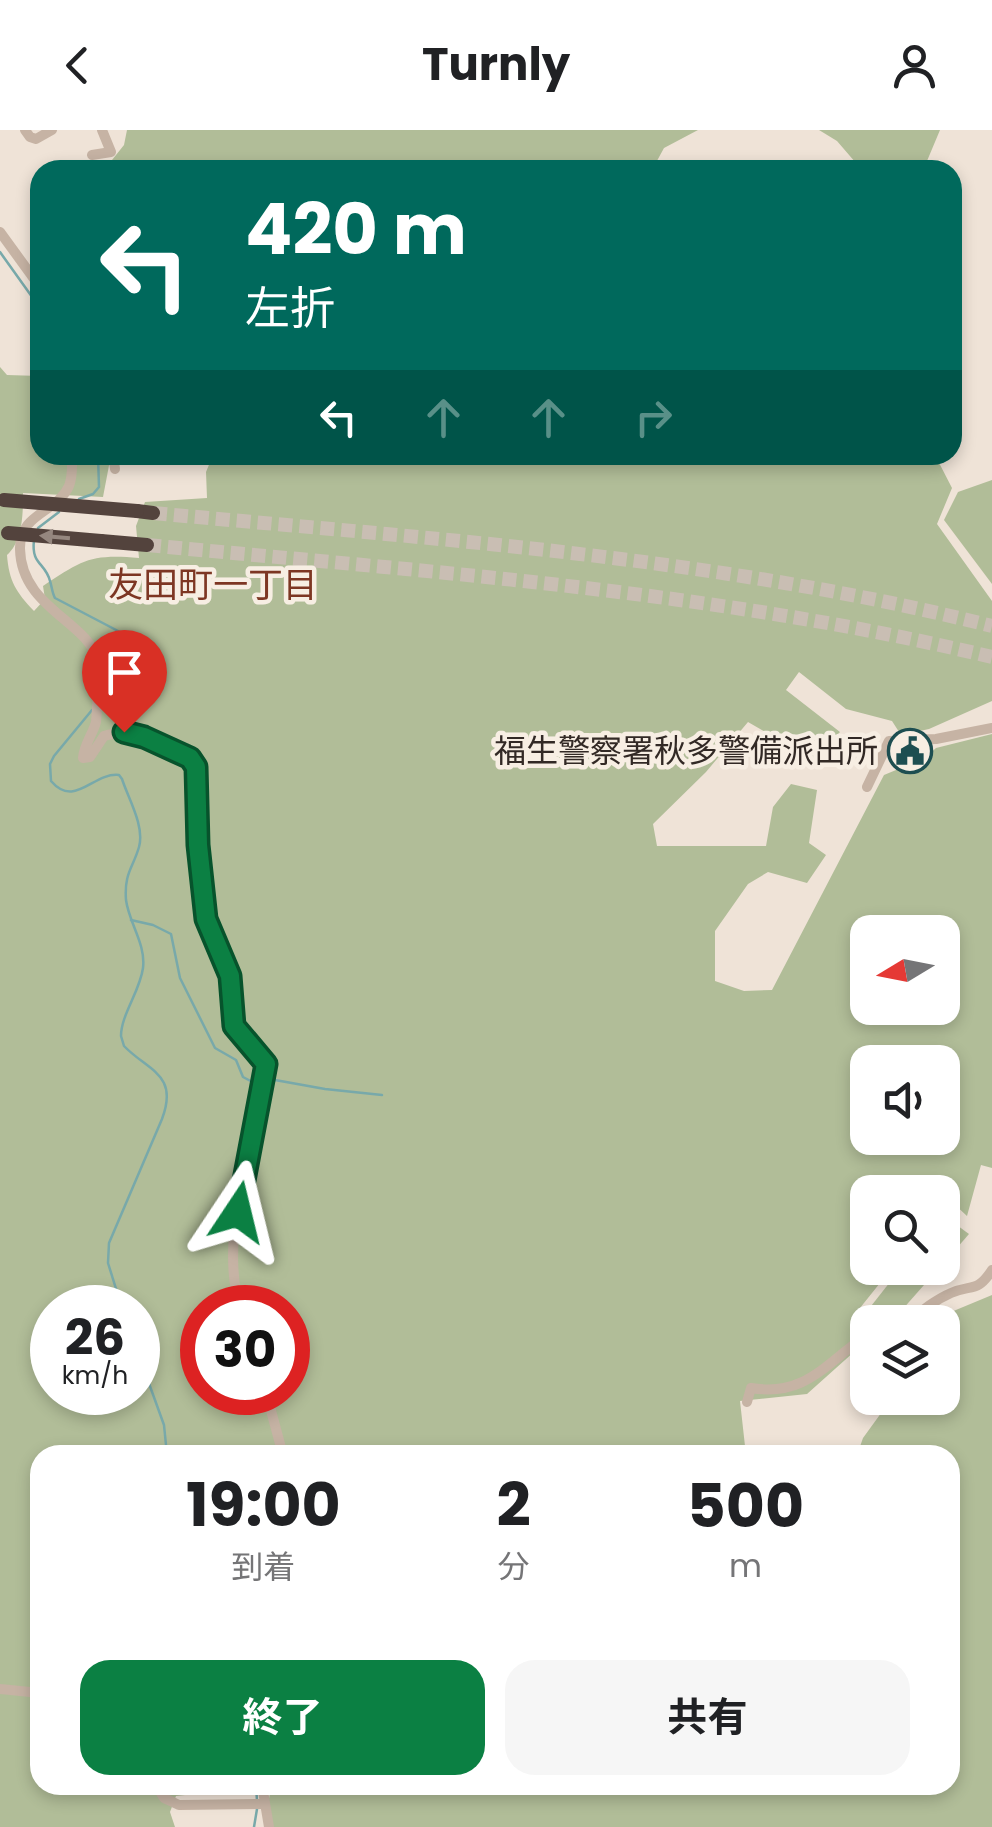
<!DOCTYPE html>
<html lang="ja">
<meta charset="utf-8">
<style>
:root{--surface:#fff;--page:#f6f6f6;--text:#202124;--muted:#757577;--accent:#0b8043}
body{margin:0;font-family:Poppins,"Noto Sans JP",sans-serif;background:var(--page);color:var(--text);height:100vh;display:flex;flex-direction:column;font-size:38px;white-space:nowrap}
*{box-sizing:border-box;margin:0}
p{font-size:32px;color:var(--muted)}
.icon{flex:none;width:55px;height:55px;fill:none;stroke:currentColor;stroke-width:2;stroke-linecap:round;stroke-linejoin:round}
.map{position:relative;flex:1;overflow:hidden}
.panel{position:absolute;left:30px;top:1315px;width:930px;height:350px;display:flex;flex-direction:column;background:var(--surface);border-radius:30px;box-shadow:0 5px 15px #0003}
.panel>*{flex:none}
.banner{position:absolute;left:30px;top:30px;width:932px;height:305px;border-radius:30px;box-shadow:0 5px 15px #0003;background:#00695c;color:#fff;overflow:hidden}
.needle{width:65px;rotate:260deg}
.tools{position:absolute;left:850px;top:785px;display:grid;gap:20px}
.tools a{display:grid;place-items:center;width:110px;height:110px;border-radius:20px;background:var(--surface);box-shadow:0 5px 15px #0003;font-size:50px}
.speed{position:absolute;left:30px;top:1155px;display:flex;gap:20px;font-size:50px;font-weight:700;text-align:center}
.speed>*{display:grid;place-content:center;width:130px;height:130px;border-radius:50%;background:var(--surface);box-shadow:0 5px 15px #0003;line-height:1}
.speed small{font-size:25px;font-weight:400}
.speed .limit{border:15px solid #d22;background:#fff;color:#111}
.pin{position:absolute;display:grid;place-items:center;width:85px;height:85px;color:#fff;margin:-102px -42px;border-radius:50% 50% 50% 0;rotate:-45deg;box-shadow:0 0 10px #0007}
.pin .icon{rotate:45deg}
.me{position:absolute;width:110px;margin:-55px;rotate:10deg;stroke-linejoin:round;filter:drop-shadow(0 0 8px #0008)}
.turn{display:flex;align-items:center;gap:35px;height:210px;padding:0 50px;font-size:45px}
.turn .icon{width:130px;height:130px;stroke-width:2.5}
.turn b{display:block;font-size:70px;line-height:85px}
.lanes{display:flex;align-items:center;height:95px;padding:0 50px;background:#0003;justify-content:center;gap:50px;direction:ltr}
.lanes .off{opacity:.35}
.eta{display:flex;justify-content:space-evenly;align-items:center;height:170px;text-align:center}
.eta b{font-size:60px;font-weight:700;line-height:70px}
.primary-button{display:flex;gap:20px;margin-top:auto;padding:20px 50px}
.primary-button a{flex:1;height:115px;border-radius:30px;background:var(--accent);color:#fff;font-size:40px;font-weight:700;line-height:115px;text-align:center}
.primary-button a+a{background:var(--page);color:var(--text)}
header{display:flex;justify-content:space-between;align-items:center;height:130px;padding:0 50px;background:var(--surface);font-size:45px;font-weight:700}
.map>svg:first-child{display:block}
.green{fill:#b1bd98;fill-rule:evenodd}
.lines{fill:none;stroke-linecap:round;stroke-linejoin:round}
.stream{stroke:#78a9aa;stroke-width:2.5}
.highway-tunnel{stroke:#c9beb3;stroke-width:14;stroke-dasharray:14 7;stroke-linecap:butt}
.minor{stroke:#c6b3a4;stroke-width:10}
.highway{stroke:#53433d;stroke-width:14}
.highway-bridge{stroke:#53433d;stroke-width:14}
.oneway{fill:#95877f}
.route-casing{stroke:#07532c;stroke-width:25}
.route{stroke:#0b8043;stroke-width:18}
.labels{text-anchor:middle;stroke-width:9;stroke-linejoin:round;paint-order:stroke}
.poi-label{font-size:32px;fill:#322925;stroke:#f7eee3;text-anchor:end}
.neighbourhood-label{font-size:35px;fill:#7d3623;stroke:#f7eee3}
</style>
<header><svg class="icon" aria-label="back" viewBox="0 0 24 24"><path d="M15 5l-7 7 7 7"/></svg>Turnly<svg class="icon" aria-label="person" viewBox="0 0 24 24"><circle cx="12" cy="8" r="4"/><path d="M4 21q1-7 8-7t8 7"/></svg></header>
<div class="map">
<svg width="992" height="1697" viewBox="0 0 992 1697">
<rect width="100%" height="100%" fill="#efe3d7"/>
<g class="green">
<polygon points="127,0 698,0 664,18 652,40 104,40 124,15"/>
<polygon points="819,0 940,0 927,31 919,40 862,40 837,11"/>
<path d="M0 237 7 245 40 246V325H111L103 367 23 363C23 383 23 411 7 425 9 451 16 462 34 481L45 469 43 456C83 430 90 424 139 428L136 396 145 372 207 368 206 342 213 325H820L830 329 839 325H935L952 358 937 394 992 471V571L929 599 901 605 892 591 846 579 799 542 786 560 840 602 814 630 748 592 706 642 653 694 657 716H766L773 677 791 654 817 660 809 713 826 725 807 753 768 742 748 754 715 801V851L744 861 772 860 884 645 925 628 936 618 992 604V1038L981 1035 967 1086 953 1073 943 1079 942 1062H868V1138H892L860 1178 864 1213 807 1264 740 1271 746 1325H40V1655H200L194 1664 176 1666 170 1682 175 1697H0ZM868 802H942V878H868ZM868 932H942V1008H868ZM52 1178H138V1262H52ZM202 1178H288V1262H202Z"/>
<polygon points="992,350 992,454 944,390 958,362"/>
<polygon points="943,1085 969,1104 943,1134"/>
<polygon points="901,1138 939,1138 894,1189 879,1192 868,1180"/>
<polygon points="992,1165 992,1697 265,1697 270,1662 277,1655 950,1655 950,1325 857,1325 863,1308 892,1268 942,1268 942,1192 927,1192"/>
</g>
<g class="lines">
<g class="stream">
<polyline points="0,122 40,178"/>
<polyline points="79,369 93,364 99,357 98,325"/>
<polyline points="38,398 59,382"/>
<path d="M34 410C31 435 45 432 50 451 52 457 52 463 55 468L141 513V530L101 571"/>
<path d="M92 580 54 626 50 634 51 651C75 679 93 642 119 645L122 649C128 668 145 696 139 717 133 738 124 743 126 770 129 793 146 814 143 838 140 861 121 885 121 906L124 916C148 941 179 944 162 989L109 1113 108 1133 122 1178"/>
<polyline points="131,790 153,795 171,804 180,848 215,918 236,930 243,947 258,955"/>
<polyline points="267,954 275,950 325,959 382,965"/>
<polyline points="138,1223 164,1295 167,1325"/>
<polyline points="256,1655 257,1671"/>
<polyline points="254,1697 257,1679"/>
</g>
<g class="highway-tunnel">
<path d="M153 383C434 409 717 427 992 496"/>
<path d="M147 415C430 442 715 461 992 527"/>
</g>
<g class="minor">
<polyline points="25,0 30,7 36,9 52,0"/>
<polyline points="92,25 111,22 102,0"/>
<polyline points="0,102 40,157"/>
<path d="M72 325C72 335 73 346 69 356 57 383 19 383 20 419 21 478 89 492 97 530 99 539 97 582 96 592 93 604 84 614 83 628L90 627 104 606C132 596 172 615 194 632L198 643V715L206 789 230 846 235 896 266 931C261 1012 216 1096 240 1178"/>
<polyline points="113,325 115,339"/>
<polyline points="867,657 889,611 936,609 992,598"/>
<path d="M911 1192C920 1181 937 1169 951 1163 972 1154 977 1163 992 1140"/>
<polyline points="266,1262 283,1325"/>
<path d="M747 1272 751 1258C806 1267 826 1233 868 1204"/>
<polyline points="0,1559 40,1563"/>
<polyline points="156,1655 164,1668 179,1675 263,1674"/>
<polyline points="262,1655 269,1697"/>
</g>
<g class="highway">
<polyline points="137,381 153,383"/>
<polyline points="101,411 147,415"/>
</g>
<g class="highway-bridge">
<polyline points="4,370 137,381"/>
<polyline points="8,403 101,411"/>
</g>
</g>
<defs><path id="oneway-solid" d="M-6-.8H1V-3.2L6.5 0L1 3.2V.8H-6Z" transform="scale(2.5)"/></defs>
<use class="oneway" href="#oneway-solid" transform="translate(55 407) rotate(-175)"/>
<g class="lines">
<defs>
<polyline id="route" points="124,602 144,607 190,628 196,637 198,715 206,789 230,846 234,896 266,934 238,1082"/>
</defs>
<use href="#route" class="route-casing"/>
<use href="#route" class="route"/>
</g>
<defs>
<symbol id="civic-ring" viewBox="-11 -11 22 22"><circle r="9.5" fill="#f7eee3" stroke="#1d4e51" stroke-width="1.5"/><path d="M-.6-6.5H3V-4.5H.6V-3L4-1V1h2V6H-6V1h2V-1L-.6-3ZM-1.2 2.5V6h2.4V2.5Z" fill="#1d4e51"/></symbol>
</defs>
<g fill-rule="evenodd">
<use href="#civic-ring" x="885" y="596" width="50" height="50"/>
</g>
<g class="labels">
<g class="poi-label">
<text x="878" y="632">福生警察署秋多警備派出所</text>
</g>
<g class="neighbourhood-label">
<text x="213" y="467">友田町一丁目</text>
</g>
</g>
</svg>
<div class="tools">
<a><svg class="needle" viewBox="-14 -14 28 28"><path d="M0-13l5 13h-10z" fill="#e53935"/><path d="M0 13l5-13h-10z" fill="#757577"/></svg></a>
<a><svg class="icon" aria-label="sound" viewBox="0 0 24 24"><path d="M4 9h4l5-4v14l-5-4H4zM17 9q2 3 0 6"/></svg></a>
<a><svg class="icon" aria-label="search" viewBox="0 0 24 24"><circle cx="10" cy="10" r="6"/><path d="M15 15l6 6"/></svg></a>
<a><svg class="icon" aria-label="layers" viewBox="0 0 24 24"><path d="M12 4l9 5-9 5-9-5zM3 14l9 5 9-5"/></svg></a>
</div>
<div class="speed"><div>26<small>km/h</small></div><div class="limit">30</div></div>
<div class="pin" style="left:124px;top:602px;background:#d93025"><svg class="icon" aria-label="arrive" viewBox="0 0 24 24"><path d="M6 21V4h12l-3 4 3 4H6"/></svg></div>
<svg class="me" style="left:238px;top:1082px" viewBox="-20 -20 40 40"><path d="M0-17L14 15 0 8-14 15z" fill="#0b8043" stroke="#fff" stroke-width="4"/></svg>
<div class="banner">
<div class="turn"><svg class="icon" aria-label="left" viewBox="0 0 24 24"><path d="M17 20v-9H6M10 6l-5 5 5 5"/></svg><div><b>420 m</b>左折</div></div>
<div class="lanes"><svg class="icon" aria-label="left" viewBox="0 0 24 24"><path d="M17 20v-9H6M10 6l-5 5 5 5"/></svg><svg class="icon off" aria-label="ahead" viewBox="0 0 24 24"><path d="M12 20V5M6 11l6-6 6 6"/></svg><svg class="icon off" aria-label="ahead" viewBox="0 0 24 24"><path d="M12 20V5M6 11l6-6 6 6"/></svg><svg class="icon off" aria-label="right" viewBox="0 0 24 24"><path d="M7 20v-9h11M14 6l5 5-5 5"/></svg></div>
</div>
<section class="panel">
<div class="eta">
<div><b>19:00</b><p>到着</p></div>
<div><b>2</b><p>分</p></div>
<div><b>500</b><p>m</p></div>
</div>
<div class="primary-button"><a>終了</a><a>共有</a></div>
</section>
</div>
